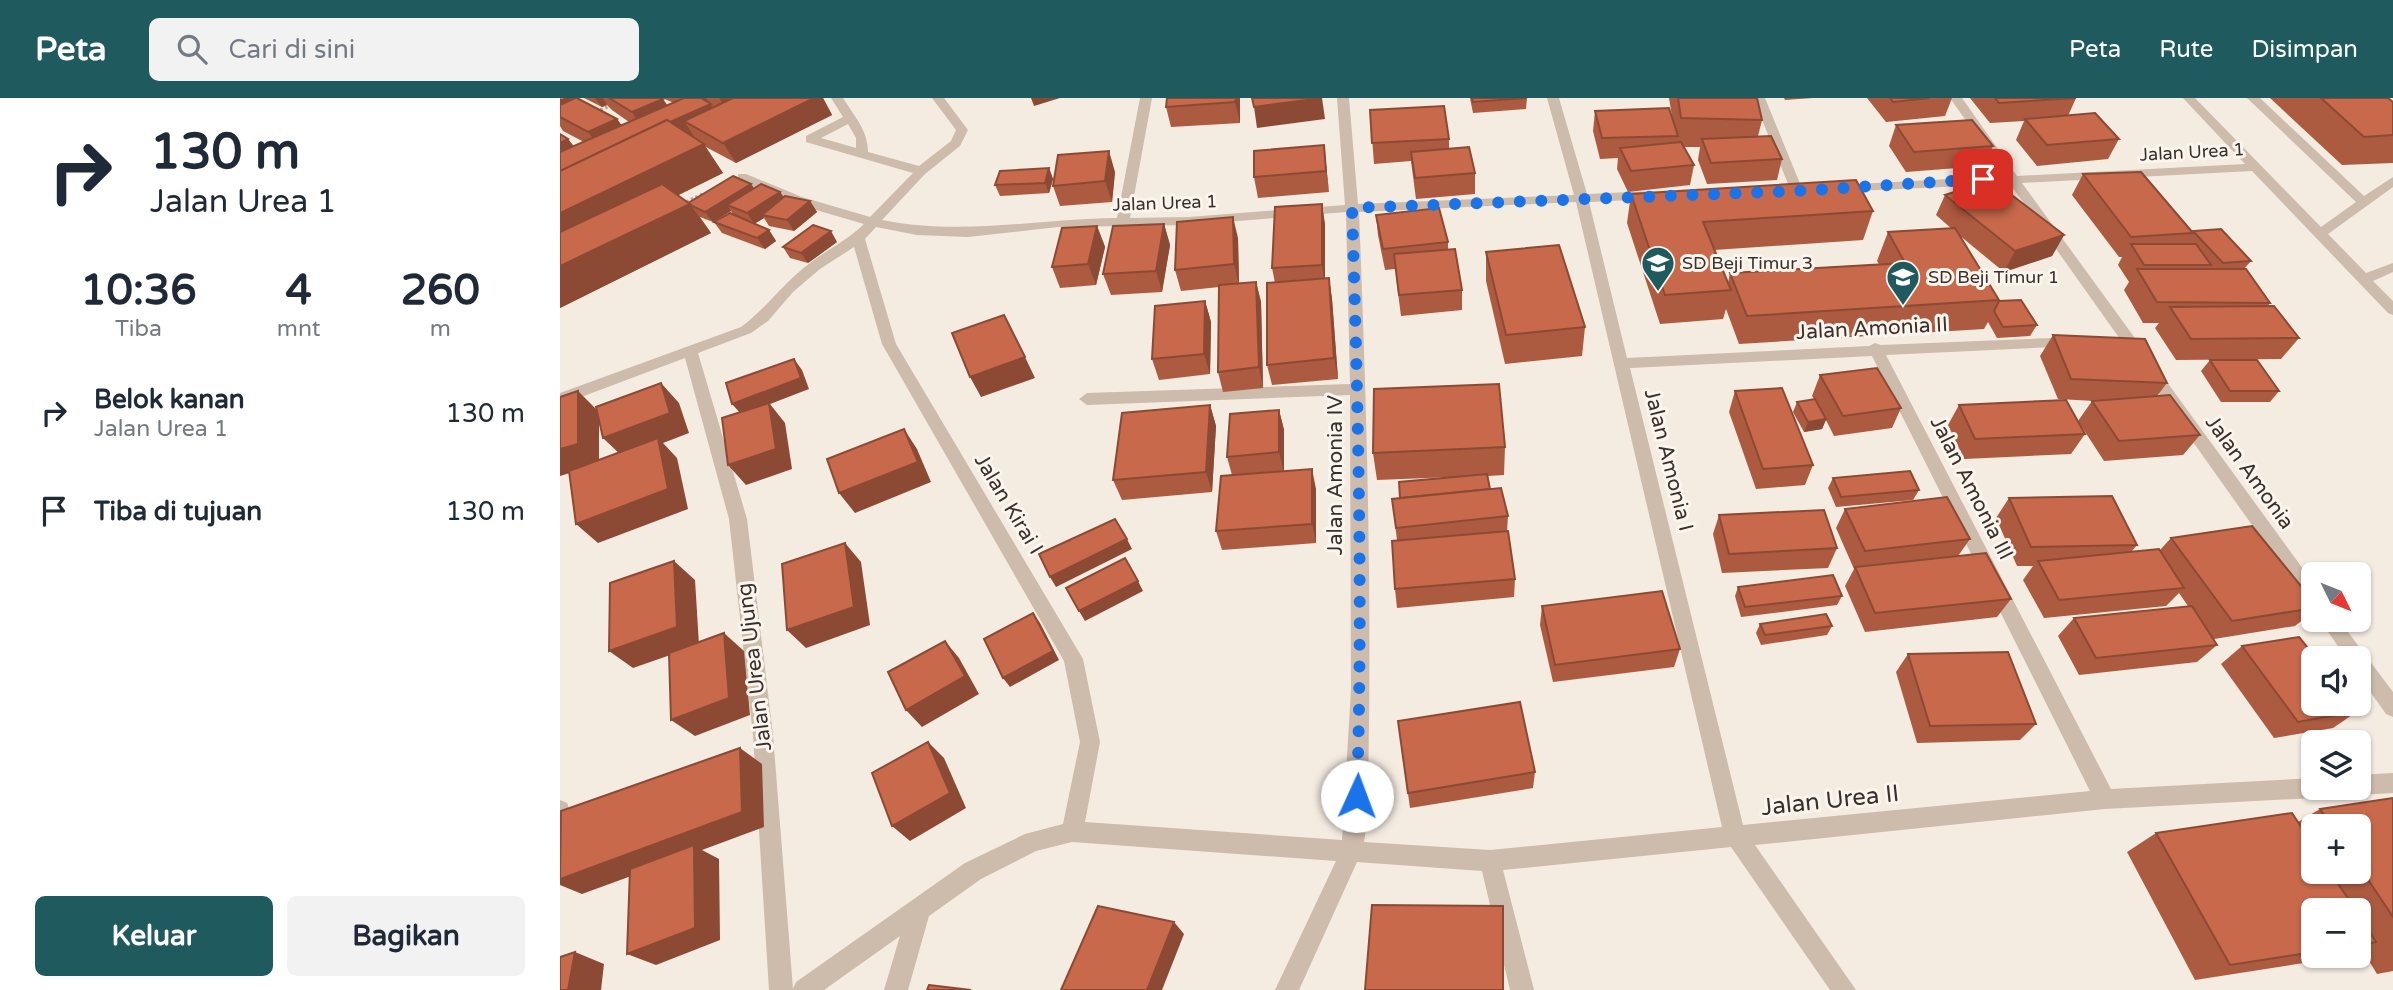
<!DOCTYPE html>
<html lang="id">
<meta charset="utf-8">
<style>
:root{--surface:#fff;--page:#f2f2f3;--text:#1f2937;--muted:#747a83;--accent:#1f5a5e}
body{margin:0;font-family:"Varela Round",sans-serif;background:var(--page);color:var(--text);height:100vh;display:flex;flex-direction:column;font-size:26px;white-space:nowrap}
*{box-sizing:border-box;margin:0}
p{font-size:23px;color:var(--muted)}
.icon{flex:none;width:38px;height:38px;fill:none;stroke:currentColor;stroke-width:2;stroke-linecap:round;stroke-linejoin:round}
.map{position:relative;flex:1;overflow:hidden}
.drawer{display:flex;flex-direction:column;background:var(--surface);width:560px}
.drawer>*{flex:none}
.top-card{background:#fff;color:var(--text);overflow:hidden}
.needle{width:46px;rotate:133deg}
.tools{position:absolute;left:1741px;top:464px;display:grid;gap:14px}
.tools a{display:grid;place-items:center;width:70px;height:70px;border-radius:10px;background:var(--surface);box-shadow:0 2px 5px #0004;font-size:35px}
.pin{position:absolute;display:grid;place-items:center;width:60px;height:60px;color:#fff;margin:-30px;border-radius:14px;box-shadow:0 4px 10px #0006}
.me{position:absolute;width:77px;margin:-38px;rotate:2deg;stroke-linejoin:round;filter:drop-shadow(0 0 5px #0008)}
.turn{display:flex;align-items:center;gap:24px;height:147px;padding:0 35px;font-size:32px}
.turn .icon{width:91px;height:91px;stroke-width:2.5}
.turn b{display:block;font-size:49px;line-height:60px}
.eta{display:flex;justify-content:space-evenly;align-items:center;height:119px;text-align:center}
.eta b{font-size:42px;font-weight:800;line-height:49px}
.action{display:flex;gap:14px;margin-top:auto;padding:14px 35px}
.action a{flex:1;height:80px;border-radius:10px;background:var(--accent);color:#fff;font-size:28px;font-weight:800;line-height:80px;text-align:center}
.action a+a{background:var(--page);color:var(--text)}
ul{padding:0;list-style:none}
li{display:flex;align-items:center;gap:21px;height:98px;padding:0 35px}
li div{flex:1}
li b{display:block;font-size:26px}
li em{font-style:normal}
header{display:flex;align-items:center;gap:42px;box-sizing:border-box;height:98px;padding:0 35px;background:var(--accent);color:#fff}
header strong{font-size:33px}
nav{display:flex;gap:38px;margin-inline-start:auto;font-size:24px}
.search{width:490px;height:63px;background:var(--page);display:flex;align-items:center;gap:18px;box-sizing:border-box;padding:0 24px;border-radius:10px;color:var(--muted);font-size:26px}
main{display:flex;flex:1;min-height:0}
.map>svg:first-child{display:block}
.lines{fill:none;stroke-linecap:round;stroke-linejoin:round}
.path{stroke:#b9a596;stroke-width:3.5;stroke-dasharray:2.5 2.5;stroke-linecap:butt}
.street{fill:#cdbbac;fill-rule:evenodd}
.wall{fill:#ac5a40;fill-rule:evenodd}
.shaded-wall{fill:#8c4a34}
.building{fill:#c8694b;stroke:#8c4a34;stroke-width:2}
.route{stroke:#1a73e8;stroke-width:12;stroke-dasharray:0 21.6}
.labels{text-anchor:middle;stroke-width:6;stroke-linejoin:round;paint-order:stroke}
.far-street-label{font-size:18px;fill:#3b302b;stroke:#fbf5ee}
.far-poi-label{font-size:18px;fill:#3b302b;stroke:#fbf5ee;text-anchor:start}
.street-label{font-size:21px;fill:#3b302b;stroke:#fbf5ee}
.near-street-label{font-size:24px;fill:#3b302b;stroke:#fbf5ee}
</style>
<header>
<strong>Peta</strong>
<div class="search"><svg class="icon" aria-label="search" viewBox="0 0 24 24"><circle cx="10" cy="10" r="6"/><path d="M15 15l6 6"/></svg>Cari di sini</div>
<nav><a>Peta</a><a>Rute</a><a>Disimpan</a></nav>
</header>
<main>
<section class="drawer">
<div class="top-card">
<div class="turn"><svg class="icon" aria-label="right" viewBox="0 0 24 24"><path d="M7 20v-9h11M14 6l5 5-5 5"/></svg><div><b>130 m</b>Jalan Urea 1</div></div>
</div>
<div class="eta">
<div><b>10:36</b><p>Tiba</p></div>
<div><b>4</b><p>mnt</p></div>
<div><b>260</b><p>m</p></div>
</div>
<ul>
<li><svg class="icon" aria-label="right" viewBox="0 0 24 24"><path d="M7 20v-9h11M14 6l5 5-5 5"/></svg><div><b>Belok kanan</b><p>Jalan Urea 1</p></div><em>130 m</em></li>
<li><svg class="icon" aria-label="arrive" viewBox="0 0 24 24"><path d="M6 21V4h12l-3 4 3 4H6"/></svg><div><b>Tiba di tujuan</b></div><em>130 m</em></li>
</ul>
<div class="action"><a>Keluar</a><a>Bagikan</a></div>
</section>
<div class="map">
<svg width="1833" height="892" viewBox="0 0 1833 892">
<rect width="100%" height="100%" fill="#f4ebe1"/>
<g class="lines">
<g class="path">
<polyline points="36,14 54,6"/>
<polyline points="122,106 143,96"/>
</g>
<g class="street">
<path d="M271 0H283C294 18 308 32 308 54L359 68 391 43 396 32 372 0H384L408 32 400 48 365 76 322 122C402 138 477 121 557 120L580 0H592L570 120 629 119 785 107 777 0H789L798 106 1014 97 987 0H999L1027 96 1093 93 1099 97 1093 101 1029 104 1067 260 1309 248 1315 245 1321 247 1518 239 1520 243 1518 247 1513 248 1326 257 1551 691 1754 680V690H1764L1761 697 1754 700 1545 711 1195 747 1296 892H1270L1171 749 943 772 974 892H950L922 773 797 764 739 892H715L776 763 512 744 476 753 421 781 369 818 348 892H324L340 838 264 892H209L193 637 169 421 125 260 0 307V295L181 229C207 210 224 184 250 165 268 151 288 142 304 126L232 105 178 82V76H186L242 99 310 119 353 75 246 44V38L283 19ZM288 26 296 40V50L261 40ZM1016 104 1162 729 930 752 804 744 807 725C813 521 807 317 799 114ZM786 114 790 286 527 295 519 301 527 307 790 297 791 592 782 742 525 724 540 644 523 561 336 246 305 141 316 129 357 137 408 139 498 129 629 127ZM294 149 322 246 504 563 520 644 503 726 465 736 405 765 236 884 233 891 213 637 187 421 138 255 191 235 208 223 233 194 260 171ZM1312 258 1530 693 1183 727 1070 270Z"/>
<polygon points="1193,0 1205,0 1243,93 1242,96 1237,97 1231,93"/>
<polygon points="1390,0 1402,0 1457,78 1685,66 1623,0 1635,0 1761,129 1796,104 1687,0 1700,0 1804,98 1833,79 1833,89 1768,136 1806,175 1833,165 1833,174 1813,183 1833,203 1833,217 1828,215 1692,73 1462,85 1754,486 1754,508 1748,506 1450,86 1273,94 1272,91 1278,87 1445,78"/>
<polygon points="1760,522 1779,522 1833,594 1833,619 1826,616 1799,578 1799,560 1786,560"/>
<polygon points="1833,675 1833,695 1799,697 1792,694 1790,690 1799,690 1799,677"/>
<path d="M0 702 7 705C12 716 12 733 8 744L0 747Z"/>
</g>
</g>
<g class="wall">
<polygon points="0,0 57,21 61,27 69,24 52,12 47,7 42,9 24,0 101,0 107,7 114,5 102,0 263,0 272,17 176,65 144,48 163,75 118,97 128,105 191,86 194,90 220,94 224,99 250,103 257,114 234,133 209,128 204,120 194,126 209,132 216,143 205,151 162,135 154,124 173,116 171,113 153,124 140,119 151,135 0,210 0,36 8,41 13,48 24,44 3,33 0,28"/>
<polygon points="607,0 680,0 680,25 611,29 606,9"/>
<polygon points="910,0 967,0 966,11 913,15"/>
<polygon points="1109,0 1197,0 1202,22 1198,38 1222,61 1217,82 1147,86 1138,62 1140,49 1124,49 1134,67 1130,87 1068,94 1057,71 1058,60 1040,61 1033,33 1035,13 1112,18"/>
<polygon points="1224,0 1253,0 1225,2"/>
<polygon points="1307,0 1392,0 1385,18 1326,24"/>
<polygon points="1410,0 1516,0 1508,18 1559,41 1548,61 1477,68 1456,42 1464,23 1430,25"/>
<polygon points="1710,0 1828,0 1833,4 1833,65 1782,67"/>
<polygon points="810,12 889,41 889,51 915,75 915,96 856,101 851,63 814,66"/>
<polygon points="1336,27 1433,48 1423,68 1346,74 1329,48"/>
<polygon points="764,47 769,94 698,100 694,79"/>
<polygon points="489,70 493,81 489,95 440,98 435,87"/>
<polygon points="555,74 552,104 500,108 493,88"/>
<polygon points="1523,76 1632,135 1633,133 1691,163 1684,171 1710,205 1708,208 1739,240 1721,261 1616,262 1595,230 1599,225 1583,225 1564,192 1569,184 1558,167 1562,159 1559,159 1512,97"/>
<polygon points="1071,96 1313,113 1303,142 1154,152 1168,185 1170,175 1319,166 1317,163 1328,134 1392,131 1376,117 1385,97 1504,137 1492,158 1444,174 1399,137 1439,202 1439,203 1477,227 1470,238 1437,240 1428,224 1424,231 1179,246 1166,211 1163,221 1100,226 1067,125"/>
<polygon points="762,106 765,127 765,180 769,180 772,201 778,281 712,287 707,267 715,185 712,170"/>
<polygon points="816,117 888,144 888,152 902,192 902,212 841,218 835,171 825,172 818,137"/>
<polygon points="604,126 610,147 602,194 551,197 543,176"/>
<polygon points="537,128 545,149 536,187 500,190 492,169"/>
<polygon points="678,140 679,185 696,184 701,204 703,290 663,294 658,274 659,189 621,193 615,172"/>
<polygon points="277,144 248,165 230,160 223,149"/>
<polygon points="926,154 1025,229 1022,258 945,266 926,183"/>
<polygon points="645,203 651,224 650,276 599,282 592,261"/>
<polygon points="1493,237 1607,285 1597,298 1640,337 1623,357 1544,363 1518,323 1532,303 1535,303 1498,301 1480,258"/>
<polygon points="1650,262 1719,293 1710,304 1661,304 1641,273"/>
<polygon points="1260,277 1341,310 1332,330 1274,338 1266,322 1262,331 1244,334 1233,314 1237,304 1254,301 1252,298"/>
<polygon points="1175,293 1253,367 1245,387 1196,391 1169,314"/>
<polygon points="650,307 656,328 652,394 562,402 553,382"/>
<polygon points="1399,307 1525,336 1511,356 1404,361 1388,327"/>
<polygon points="719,312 724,332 724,373 756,391 756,445 662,452 656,433 672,377 667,359"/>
<polygon points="945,349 944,377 928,378 930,391 948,418 947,433 955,481 954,499 837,510 835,491 837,442 832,401 840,400 892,379 817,382 813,355"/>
<polygon points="1273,380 1359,392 1353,402 1276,409 1268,390"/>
<polygon points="1449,400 1577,447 1572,453 1600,452 1611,440 1754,504 1754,513 1735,528 1654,541 1657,547 1637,564 1519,577 1498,538 1514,520 1628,508 1619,495 1606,508 1484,520 1463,482 1473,468 1457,468 1436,420"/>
<polygon points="1285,411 1410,441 1398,458 1451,501 1437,519 1305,534 1285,488 1294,471 1276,430"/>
<polygon points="1159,417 1277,450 1268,470 1162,475 1153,436"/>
<polygon points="1178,489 1282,498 1277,507 1181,519 1175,498"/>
<polygon points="982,508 1120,551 1114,569 993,584 980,527"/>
<polygon points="1200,526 1272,528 1267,537 1201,547 1196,535"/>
<polygon points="1682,548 1798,613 1773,630 1714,640 1661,566"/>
<polygon points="1348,556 1476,626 1460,642 1357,645 1336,574"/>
<polygon points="838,623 975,674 973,690 850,710"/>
<path d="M1833 700V873L1817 876 1801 850 1799 851V812H1754V858H1781L1775 860 1635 882 1567 754 1596 735 1738 724 1760 711ZM1754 728H1799V774H1754Z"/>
</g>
<g class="shaded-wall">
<polygon points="4,0 17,0 0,19 0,1"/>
<polygon points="35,0 43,0 47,7 42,9"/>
<polygon points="126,0 146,0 164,26 124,23 135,40 4,99 43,53 28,34 57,21 72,41 86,35 72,14 103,1 117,21"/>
<polygon points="159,0 216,0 172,21"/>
<polygon points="254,0 263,0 272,17 176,65 163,45"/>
<polygon points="471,0 500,0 474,8"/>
<polygon points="676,0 680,0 680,25 675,4"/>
<polygon points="762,0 765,21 697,30 694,9"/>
<polygon points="8,41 17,52 0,59 0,45"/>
<polygon points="144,46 163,75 34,139 0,158 0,115"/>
<polygon points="764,47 766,67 769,94 766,73"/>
<polygon points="549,53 555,74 552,104 545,83"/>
<polygon points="489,70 493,81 489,95 485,85"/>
<polygon points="191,86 198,96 167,107 171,113 153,124 145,114"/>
<polygon points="220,94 227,105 202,117 204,120 194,126 187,115"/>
<polygon points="250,103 257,114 234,133 227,122"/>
<polygon points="130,106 151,135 0,210 0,168"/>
<polygon points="762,106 765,127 765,188 762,167"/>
<polygon points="673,119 678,140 679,187 674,166"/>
<polygon points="604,126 610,147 602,194 596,173"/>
<polygon points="537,128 545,149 536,187 528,166"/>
<polygon points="209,132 216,143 205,151 197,140"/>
<polygon points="271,133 277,144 248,165 241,155"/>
<polygon points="1504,137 1492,158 1444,174 1455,153"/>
<polygon points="769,180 772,201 778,281 774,260"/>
<polygon points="696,184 701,204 703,290 699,269"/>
<polygon points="645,203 651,224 650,276 644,256"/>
<polygon points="465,259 475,280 421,299 410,279"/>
<polygon points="234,261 242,272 249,291 210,306 225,325 232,371 186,387 168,367 181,316 172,306"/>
<polygon points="101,285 119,305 129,335 103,345 117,360 128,411 38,445 16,426 64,360 43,340"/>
<polygon points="18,293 39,314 39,366 0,378 0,351"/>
<polygon points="650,307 656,328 652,394 646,374"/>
<polygon points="719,312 724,332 724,374 719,354"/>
<polygon points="1266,321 1262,331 1244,334 1248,324"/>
<polygon points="344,331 357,351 371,384 295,415 279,395"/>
<polygon points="752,371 756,391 756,445 752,426"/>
<polygon points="567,441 572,451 496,489 490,479"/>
<polygon points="285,445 301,464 310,527 246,550 227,532"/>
<polygon points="114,463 135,482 139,547 73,570 49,553"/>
<polygon points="578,483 583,493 525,523 519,513"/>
<polygon points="473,515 480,525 499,562 450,589 443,580"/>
<polygon points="164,535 184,553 190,617 135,638 111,622"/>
<polygon points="385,543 399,560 419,596 362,629 346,612"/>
<polygon points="368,644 384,660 406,710 350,743 332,728"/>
<polygon points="180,650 202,666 204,729 142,752 159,761 160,842 96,867 67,856 134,755 22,796 0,787 0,781"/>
<polygon points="614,824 624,836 602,892 587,892"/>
<polygon points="15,854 44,866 41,892 8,892"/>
</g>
<g class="building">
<polygon points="15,0 17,0 57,21 28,34 0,19 0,7"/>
<polygon points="49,0 101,0 103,1 72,14"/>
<polygon points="124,0 141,0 151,6 110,24 107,22 0,73 0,54"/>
<polygon points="173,0 254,0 163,45 124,23"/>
<polygon points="607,0 676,0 675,4 606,9"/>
<polygon points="692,0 762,0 694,9"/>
<polygon points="912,0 967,0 913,4"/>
<polygon points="1118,0 1197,0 1202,22 1121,20"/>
<polygon points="1330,0 1369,0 1333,4"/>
<polygon points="1435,0 1516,0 1439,5"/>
<polygon points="1761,0 1828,0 1833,4 1833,37 1804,39"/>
<polygon points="884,8 889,41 812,45 810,12"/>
<polygon points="1109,10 1118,38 1042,40 1035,13"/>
<polygon points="1535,15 1559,41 1487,47 1465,21"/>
<polygon points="107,22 144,46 0,115 0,73"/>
<polygon points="1412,22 1433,48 1354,54 1336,27"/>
<polygon points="0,36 8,41 0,45"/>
<polygon points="1211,38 1222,61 1151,65 1142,41"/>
<polygon points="1121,44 1134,67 1071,73 1060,50"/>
<polygon points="764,47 766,73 694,79 694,53"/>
<polygon points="909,49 915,75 855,80 851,54"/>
<polygon points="549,53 545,83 493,88 498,57"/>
<polygon points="489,70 485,85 435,87 440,73"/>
<polygon points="1581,74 1633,135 1571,139 1523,76"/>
<polygon points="173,78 191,86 145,114 132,108 128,105"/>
<polygon points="1296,82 1313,113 1143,124 1171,192 1105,197 1071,96"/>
<polygon points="1432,82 1504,137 1455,153 1385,97"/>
<polygon points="102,86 130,106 0,168 0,134"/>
<polygon points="201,86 220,94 187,115 167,107"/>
<polygon points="225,98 250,103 227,122 202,117"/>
<polygon points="762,106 762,167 712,170 715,109"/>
<polygon points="879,110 888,144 823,151 816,117"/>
<polygon points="170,115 209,132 197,140 154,124"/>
<polygon points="673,119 674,166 615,172 617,124"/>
<polygon points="604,126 596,173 543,176 553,128"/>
<polygon points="253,127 271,133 241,155 223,149"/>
<polygon points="537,128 528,166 492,169 502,130"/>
<polygon points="1395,130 1439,202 1187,218 1170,175 1345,165 1328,134"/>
<polygon points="1661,131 1691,163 1663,165 1633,133"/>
<polygon points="1571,146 1636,146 1651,167 1584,167"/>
<polygon points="999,147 1025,229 946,237 926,154"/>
<polygon points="895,151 902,192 839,197 834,156"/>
<polygon points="1577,171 1686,171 1710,205 1597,204"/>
<polygon points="769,180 774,260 707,267 707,185"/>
<polygon points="696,184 699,269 658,274 659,187"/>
<polygon points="1461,202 1477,227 1443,229 1434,213 1439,203"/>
<polygon points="645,203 644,256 592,261 595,208"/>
<polygon points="1714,208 1739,240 1631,241 1610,209"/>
<polygon points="444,217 465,259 410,279 392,235"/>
<polygon points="1493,237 1585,241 1607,285 1511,281"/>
<polygon points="234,261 241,280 172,306 166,285"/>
<polygon points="1650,262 1697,262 1719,293 1670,293"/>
<polygon points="1317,270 1341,310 1283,318 1260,277"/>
<polygon points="101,285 110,315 43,340 36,309"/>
<polygon points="939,286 945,349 813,355 814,291"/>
<polygon points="1222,290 1253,367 1203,371 1175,293"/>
<polygon points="18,293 18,346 0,351 0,299"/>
<polygon points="1610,297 1640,337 1559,343 1532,303"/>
<polygon points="1255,301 1266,321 1248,324 1237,304"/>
<polygon points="1506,302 1525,336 1415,341 1399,307"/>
<polygon points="209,305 216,351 168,367 162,320"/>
<polygon points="650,307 646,374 553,382 562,315"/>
<polygon points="719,312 719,354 667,359 670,316"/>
<polygon points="344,331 358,364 279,395 267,361"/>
<polygon points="98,340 108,391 16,426 9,373"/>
<polygon points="752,371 752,426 656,433 661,378"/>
<polygon points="1350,373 1359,392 1281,399 1273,380"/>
<polygon points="927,376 930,391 840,400 839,384"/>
<polygon points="941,390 948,418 836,430 832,401"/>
<polygon points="1552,398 1577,447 1471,449 1449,400"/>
<polygon points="1387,399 1410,441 1305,453 1285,411"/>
<polygon points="1264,412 1277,450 1169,456 1159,417"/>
<polygon points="555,421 567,441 490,479 479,456"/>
<polygon points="1692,428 1754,504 1754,510 1672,523 1611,440"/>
<polygon points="948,433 955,481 835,491 832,443"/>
<polygon points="285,445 294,509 227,532 222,466"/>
<polygon points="1599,451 1624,490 1499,502 1478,463"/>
<polygon points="1426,455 1451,501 1315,515 1295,469"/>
<polygon points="565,460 578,483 519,513 506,490"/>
<polygon points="114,463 117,529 49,553 50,485"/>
<polygon points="1273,477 1282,498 1185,509 1178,489"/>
<polygon points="1102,493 1120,551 995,567 982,508"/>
<polygon points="1632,508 1657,547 1536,560 1514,520"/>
<polygon points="473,515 493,553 443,580 424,541"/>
<polygon points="1266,516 1272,528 1205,537 1200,526"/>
<polygon points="164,535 169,600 111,622 109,555"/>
<polygon points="1739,539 1756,560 1754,560 1754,606 1792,606 1798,613 1738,624 1682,548"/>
<polygon points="385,543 405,578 346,612 328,574"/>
<polygon points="1448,554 1476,626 1370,628 1348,556"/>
<polygon points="960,604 975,674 848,695 838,623"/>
<polygon points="368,644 390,695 332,728 312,675"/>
<polygon points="180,650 182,714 0,781 1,713"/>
<polygon points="1833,700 1833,819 1799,768 1799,728 1772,728 1760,711"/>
<polygon points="1732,715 1754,748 1754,774 1770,774 1796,812 1754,812 1754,854 1670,867 1596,735"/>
<polygon points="134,747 135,830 67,856 70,771"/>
<polygon points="812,807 943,808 943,892 805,892"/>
<polygon points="538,808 614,824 587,892 501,892"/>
<polygon points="1799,817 1816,844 1799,847"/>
<polygon points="15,854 8,892 0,892 0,859"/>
<polygon points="369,887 411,892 367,892"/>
</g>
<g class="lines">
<path class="route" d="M797 698C803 503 798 305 792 110L1237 93 1423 81"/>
</g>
<defs>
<symbol id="school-pin" viewBox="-11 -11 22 30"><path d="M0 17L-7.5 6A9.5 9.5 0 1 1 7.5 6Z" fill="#1f5a5e" stroke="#fbf5ee"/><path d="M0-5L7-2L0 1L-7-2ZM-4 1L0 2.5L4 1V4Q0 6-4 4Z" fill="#fff"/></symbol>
</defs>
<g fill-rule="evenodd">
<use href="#school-pin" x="1079" y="146" width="38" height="52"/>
<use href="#school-pin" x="1324" y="160" width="38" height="52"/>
</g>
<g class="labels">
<g class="far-street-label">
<text transform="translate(1632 54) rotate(-3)" y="6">Jalan Urea 1</text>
<text transform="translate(605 105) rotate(-2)" y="6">Jalan Urea 1</text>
</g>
<g class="far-poi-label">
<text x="1122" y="171">SD Beji Timur 3</text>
<text x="1368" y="185">SD Beji Timur 1</text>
</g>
<g class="street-label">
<text transform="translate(1312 230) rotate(-3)" y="7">Jalan Amonia II</text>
<text transform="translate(1109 362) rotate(76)" y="7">Jalan Amonia I</text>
<text transform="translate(1690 374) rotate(54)" y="7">Jalan Amonia</text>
<text transform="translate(775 377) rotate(-90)" y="7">Jalan Amonia IV</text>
<text transform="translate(1412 390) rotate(63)" y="7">Jalan Amonia III</text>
<text transform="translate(449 406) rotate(59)" y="7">Jalan Kirai I</text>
<text transform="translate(194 569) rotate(-97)" y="7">Jalan Urea Ujung</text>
</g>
<g class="near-street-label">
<text transform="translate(1270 702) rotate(-6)" y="8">Jalan Urea II</text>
</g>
</g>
</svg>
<div class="tools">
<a><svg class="needle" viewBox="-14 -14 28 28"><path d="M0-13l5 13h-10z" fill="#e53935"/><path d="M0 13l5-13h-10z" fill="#747a83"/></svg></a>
<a><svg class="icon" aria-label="sound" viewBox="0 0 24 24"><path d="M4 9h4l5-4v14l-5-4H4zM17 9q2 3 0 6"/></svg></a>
<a><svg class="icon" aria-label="layers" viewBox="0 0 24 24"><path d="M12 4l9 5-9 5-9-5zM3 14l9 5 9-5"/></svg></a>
<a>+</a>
<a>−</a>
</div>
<div class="pin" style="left:1423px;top:81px;background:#d93025"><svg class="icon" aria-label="arrive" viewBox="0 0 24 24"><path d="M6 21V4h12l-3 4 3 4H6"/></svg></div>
<svg class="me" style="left:797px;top:698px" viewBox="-20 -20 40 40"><circle r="19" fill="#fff"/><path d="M0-13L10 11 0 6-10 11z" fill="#1a73e8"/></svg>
</div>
</main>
